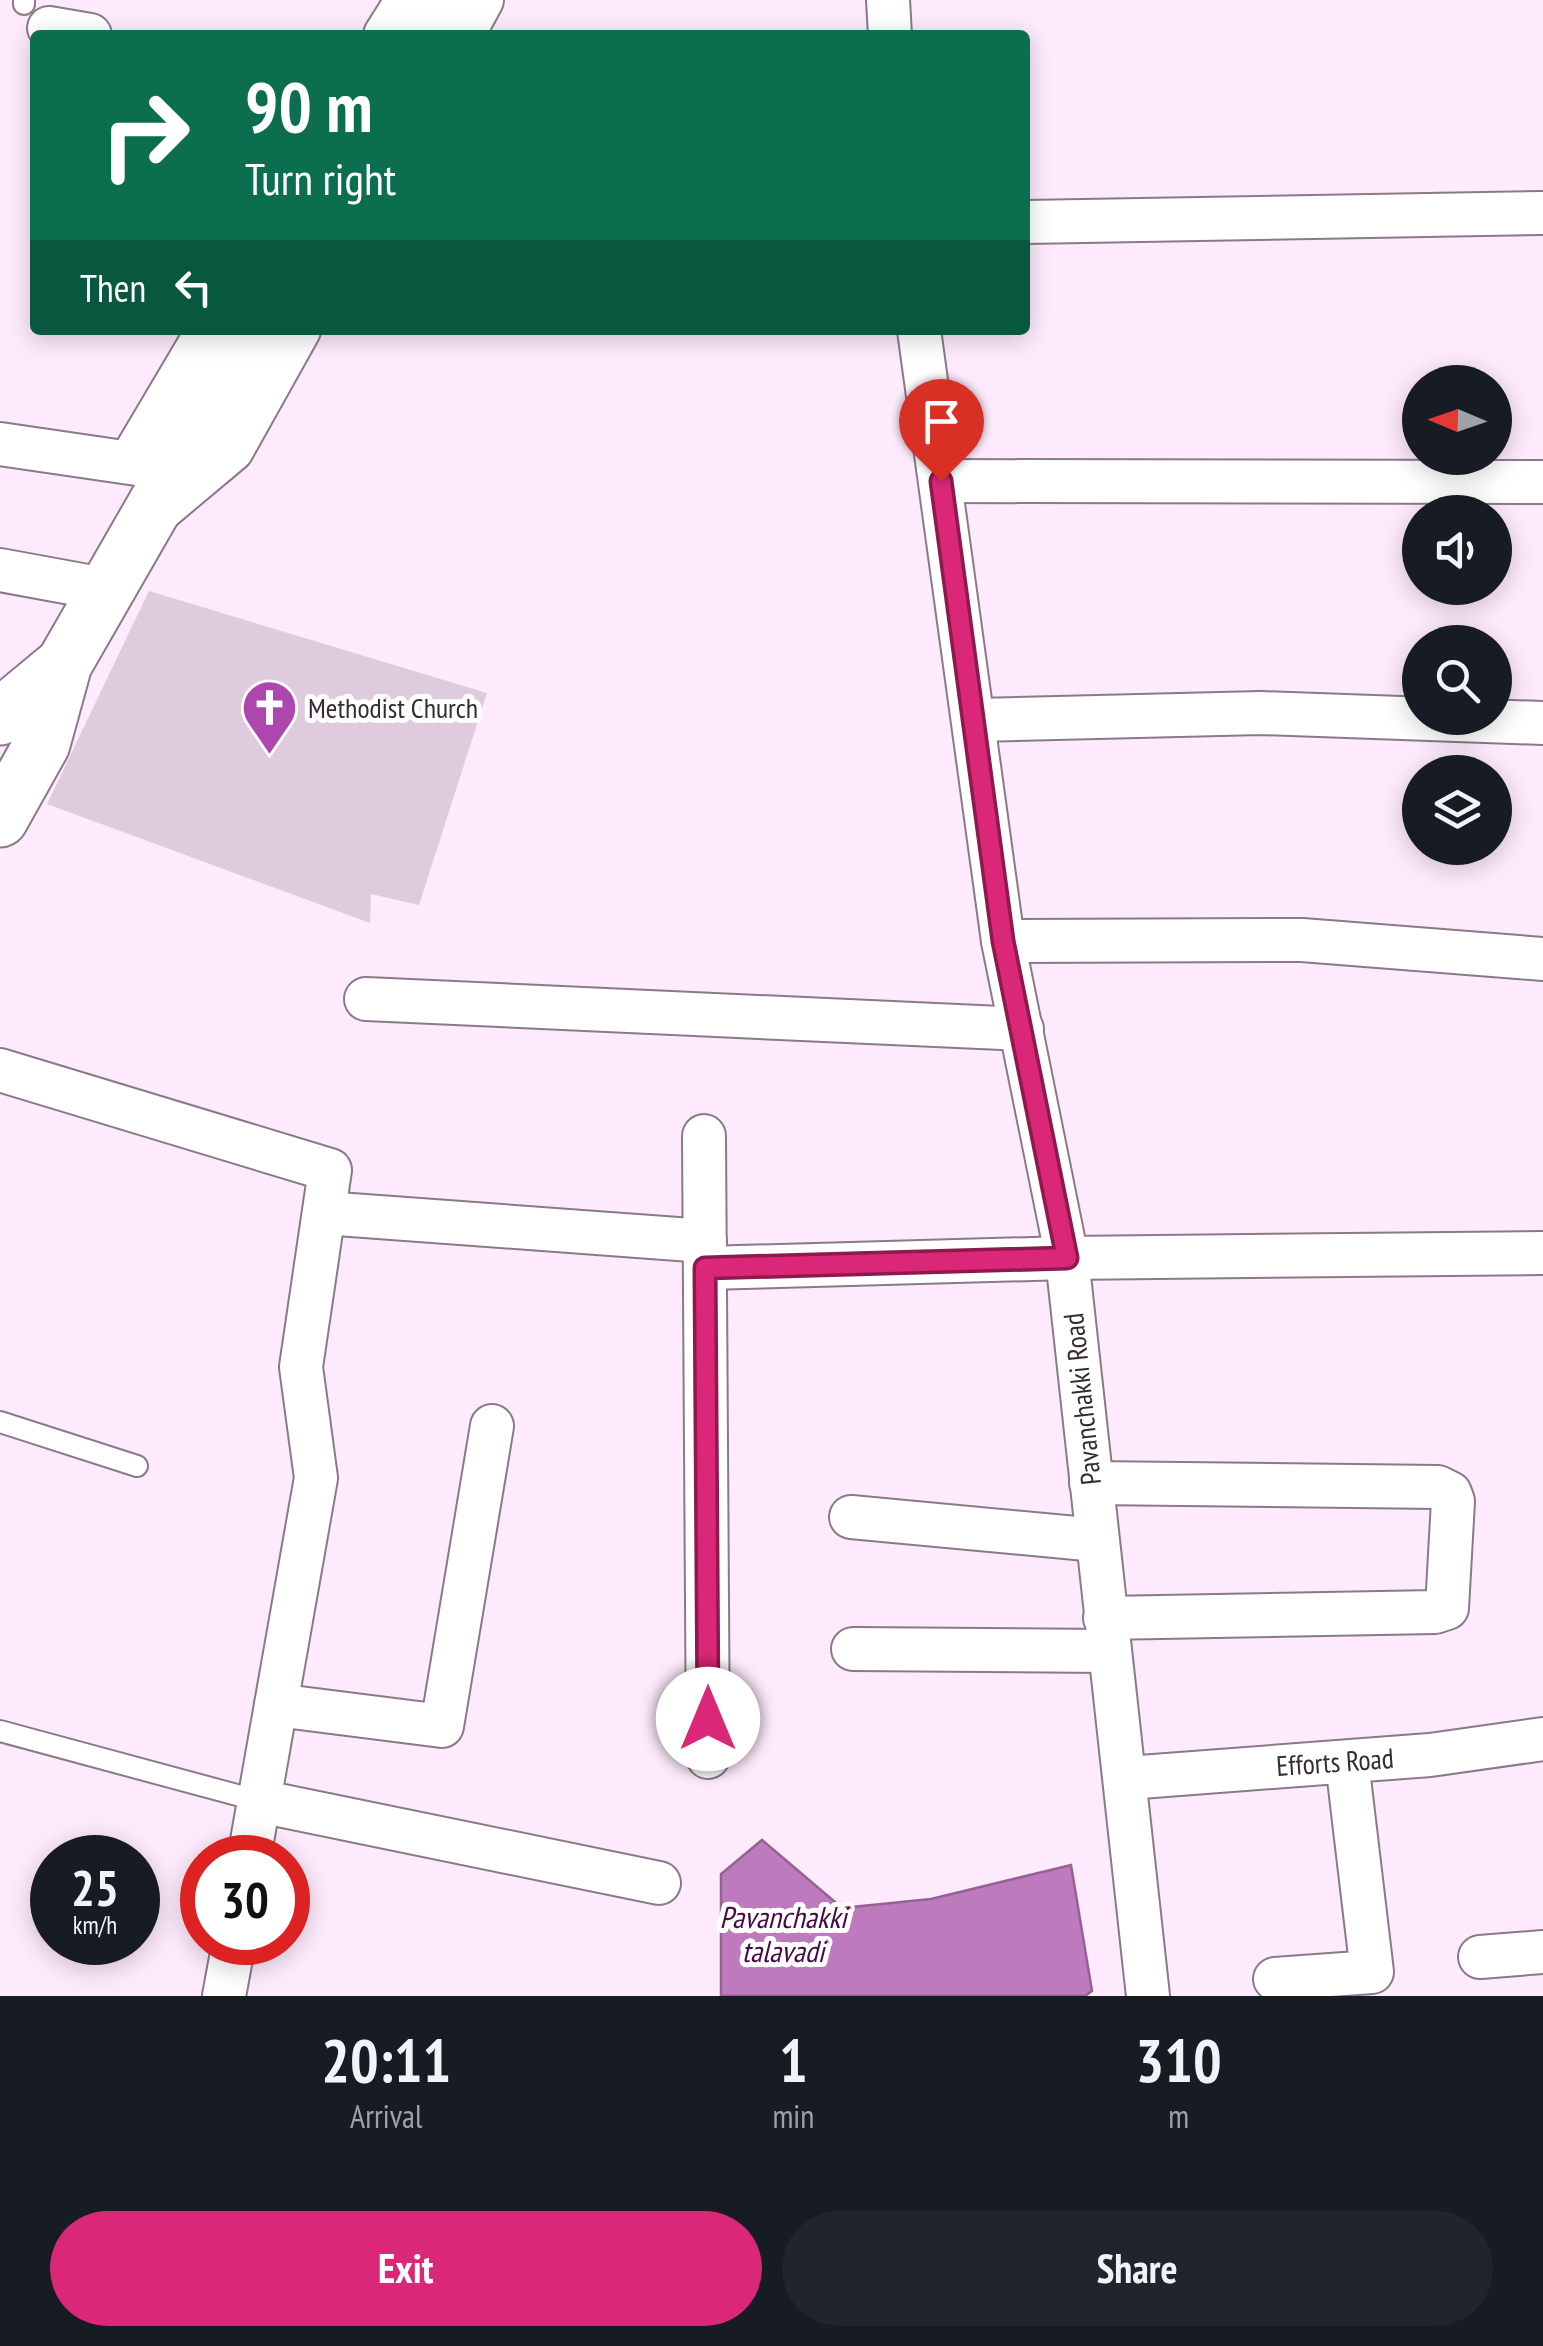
<!DOCTYPE html>
<style>
:root{--surface:#171b24;--page:#20242c;--text:#f1f3f6;--muted:#9ea1a6;--accent:#db2777}
body{margin:0;font-family:"PT Sans Narrow",sans-serif;background:var(--page);color:var(--text);height:100vh;display:flex;flex-direction:column;font-size:38px;white-space:nowrap}
*{box-sizing:border-box;margin:0}
p{font-size:32px;color:var(--muted)}
.icon{flex:none;width:55px;height:55px;fill:none;stroke:currentColor;stroke-width:2;stroke-linecap:round;stroke-linejoin:round}
.map{position:relative;height:1996px;overflow:hidden}
.panel{display:flex;flex-direction:column;background:var(--surface);flex:1}
.panel>*{flex:none}
.guide{position:absolute;left:30px;top:30px;width:1000px;height:305px;border-radius:10px;box-shadow:0 5px 25px #0003;background:#0b6e4f;color:#fff;overflow:hidden}
.needle{width:65px;rotate:272deg}
.tools{position:absolute;left:1402px;top:365px;display:grid;gap:20px}
.tools a{display:grid;place-items:center;width:110px;height:110px;border-radius:50%;background:var(--surface);box-shadow:0 5px 25px #0003;font-size:50px}
.speed{position:absolute;left:30px;top:1835px;display:flex;gap:20px;font-size:50px;font-weight:700;text-align:center}
.speed>*{display:grid;place-content:center;width:130px;height:130px;border-radius:50%;background:var(--surface);box-shadow:0 5px 25px #0003;line-height:1}
.speed small{font-size:25px;font-weight:400}
.speed .limit{border:15px solid #d22;background:#fff;color:#111}
.pin{position:absolute;display:grid;place-items:center;width:85px;height:85px;color:#fff;margin:-102px -42px;border-radius:50% 50% 50% 0;rotate:-45deg;box-shadow:0 0 10px #0007}
.pin .icon{rotate:45deg}
.me{position:absolute;width:110px;margin:-55px;rotate:0deg;stroke-linejoin:round;filter:drop-shadow(0 0 8px #0008)}
.turn{display:flex;align-items:center;gap:35px;height:210px;padding:0 50px;font-size:45px}
.turn .icon{width:130px;height:130px;stroke-width:2.5}
.turn b{display:block;font-size:70px;line-height:85px}
.then{display:flex;align-items:center;height:95px;padding:0 50px;background:#0003;gap:20px;font-size:38px}
.eta{display:flex;justify-content:space-evenly;align-items:center;height:170px;text-align:center}
.eta b{font-size:60px;font-weight:600;line-height:70px}
.cta{display:flex;gap:20px;margin-top:auto;padding:20px 50px}
.cta a{flex:1;height:115px;border-radius:60px;background:var(--accent);color:#fff;font-size:40px;font-weight:600;line-height:115px;text-align:center}
.cta a+a{background:var(--page);color:var(--text)}
.map>svg:first-child{display:block}
.water{fill:#bd7bbd;stroke:#946394;stroke-width:2.5}
.building{fill:#deccde}
.lines{fill:none;stroke-linecap:round;stroke-linejoin:round}
.service-casing{stroke:#8a7a89;stroke-width:24}
.minor-casing{stroke:#8a7a89;stroke-width:46}
.primary-casing{stroke:#8a7a89;stroke-width:59}
.service{stroke:#fff;stroke-width:20}
.minor{stroke:#fff;stroke-width:42}
.primary{stroke:#fff;stroke-width:55}
.route-casing{stroke:#8e194d;stroke-width:25}
.route{stroke:#db2777;stroke-width:18}
.labels{text-anchor:middle;stroke-width:10;stroke-linejoin:round;paint-order:stroke}
.poi-label{font-size:28px;fill:#332c33;stroke:#fff;text-anchor:start}
.street-label{font-size:28px;fill:#332c33;stroke:#fff}
.water-label{font-size:30px;font-style:italic;fill:#480949;stroke:#fff}
</style>
<div class="map">
<svg width="1543" height="1996" viewBox="0 0 1543 1996">
<rect width="100%" height="100%" fill="#fdeafc"/>
<polygon class="water" points="762,1840 842,1908 931,1899 1071,1865 1092,1991 1085,1996 721,1996 721,1874"/>
<polygon class="building" points="149,591 487,693 419,905 371,894 370,923 47,804"/>
<g class="lines">
<defs>
<g id="service">
<polyline points="24,4 24,0"/>
<polyline points="0,1422 137,1466"/>
<polyline points="0,1731 259,1801"/>
</g>
<g id="minor">
<polyline points="888,0 890,35"/>
<polyline points="49,28 90,35"/>
<polyline points="385,35 407,0"/>
<polyline points="463,35 482,0"/>
<polyline points="1025,222 1543,213"/>
<polyline points="919,330 1003,941 1067,1258 1148,1996"/>
<polyline points="0,444 178,470"/>
<polyline points="131,460 208,330"/>
<polyline points="941,481 1543,482"/>
<polyline points="158,512 232,450 299,330"/>
<polyline points="0,570 109,590"/>
<polyline points="975,720 1261,713 1543,723"/>
<polyline points="1003,941 1302,940 1543,959"/>
<polyline points="366,999 1022,1029"/>
<polyline points="0,1070 330,1170 301,1367 316,1478 249,1858"/>
<polyline points="704,1136 708,1757"/>
<polyline points="324,1213 705,1241"/>
<polyline points="705,1268 1067,1258 1543,1253"/>
<polyline points="1091,1483 1438,1487 1450,1493 1453,1501 1447,1608 1435,1612 1105,1618"/>
<polyline points="851,1517 1097,1540"/>
<polyline points="853,1649 1108,1651"/>
<polyline points="276,1705 442,1726 492,1426"/>
<polyline points="1127,1778 1430,1755 1543,1739"/>
<polyline points="259,1801 659,1883"/>
<polyline points="1480,1957 1543,1952"/>
<polyline points="1275,1979 1372,1972 1347,1762"/>
<polyline points="224,1996 234,1942"/>
</g>
<g id="primary">
<polyline points="423,35 443,0"/>
<polyline points="0,717 64,664"/>
<polyline points="0,819 42,744 64,664 256,330"/>
</g>
</defs>
<use href="#service" class="service-casing"/>
<use href="#minor" class="minor-casing"/>
<use href="#primary" class="primary-casing"/>
<use href="#service" class="service"/>
<use href="#minor" class="minor"/>
<use href="#primary" class="primary"/>
</g>
<g class="lines">
<defs>
<polyline id="route" points="708,1719 705,1268 1067,1258 1003,941 941,481"/>
</defs>
<use href="#route" class="route-casing"/>
<use href="#route" class="route"/>
</g>
<defs>
<symbol id="church-pin" viewBox="-11 -11 22 30"><path d="M0 17L-7.5 6A9.5 9.5 0 1 1 7.5 6Z" fill="#ac48ad" stroke="#fff"/><path d="M-1.2-6h2.4v3.5h3.3v2.4h-3.3V6h-2.4V-.1h-3.3v-2.4h3.3Z" fill="#fff"/></symbol>
</defs>
<g fill-rule="evenodd">
<use href="#church-pin" x="238" y="676" width="63" height="86"/>
</g>
<g class="labels">
<g class="poi-label">
<text x="308" y="718">Methodist Church</text>
</g>
<g class="street-label">
<text transform="translate(1082 1399) rotate(-96)" y="10">Pavanchakki Road</text>
<text transform="translate(1335 1762) rotate(-4)" y="10">Efforts Road</text>
</g>
<g class="water-label">
<text x="783" y="1928">Pavanchakki<tspan x="783" dy="34">talavadi</tspan></text>
</g>
</g>
</svg>
<div class="tools">
<a><svg class="needle" viewBox="-14 -14 28 28"><path d="M0-13l5 13h-10z" fill="#e53935"/><path d="M0 13l5-13h-10z" fill="#9ea1a6"/></svg></a>
<a><svg class="icon" aria-label="sound" viewBox="0 0 24 24"><path d="M4 9h4l5-4v14l-5-4H4zM17 9q2 3 0 6"/></svg></a>
<a><svg class="icon" aria-label="search" viewBox="0 0 24 24"><circle cx="10" cy="10" r="6"/><path d="M15 15l6 6"/></svg></a>
<a><svg class="icon" aria-label="layers" viewBox="0 0 24 24"><path d="M12 4l9 5-9 5-9-5zM3 14l9 5 9-5"/></svg></a>
</div>
<div class="speed"><div>25<small>km/h</small></div><div class="limit">30</div></div>
<div class="pin" style="left:941px;top:481px;background:#d93025"><svg class="icon" aria-label="arrive" viewBox="0 0 24 24"><path d="M6 21V4h12l-3 4 3 4H6"/></svg></div>
<svg class="me" style="left:708px;top:1719px" viewBox="-20 -20 40 40"><circle r="19" fill="#fff"/><path d="M0-13L10 11 0 6-10 11z" fill="#db2777"/></svg>
<div class="guide">
<div class="turn"><svg class="icon" aria-label="right" viewBox="0 0 24 24"><path d="M7 20v-9h11M14 6l5 5-5 5"/></svg><div><b>90 m</b>Turn right</div></div>
<div class="then">Then<svg class="icon" aria-label="left" viewBox="0 0 24 24"><path d="M17 20v-9H6M10 6l-5 5 5 5"/></svg></div>
</div>
</div>
<section class="panel">
<div class="eta">
<div><b>20:11</b><p>Arrival</p></div>
<div><b>1</b><p>min</p></div>
<div><b>310</b><p>m</p></div>
</div>
<div class="cta"><a>Exit</a><a>Share</a></div>
</section>
